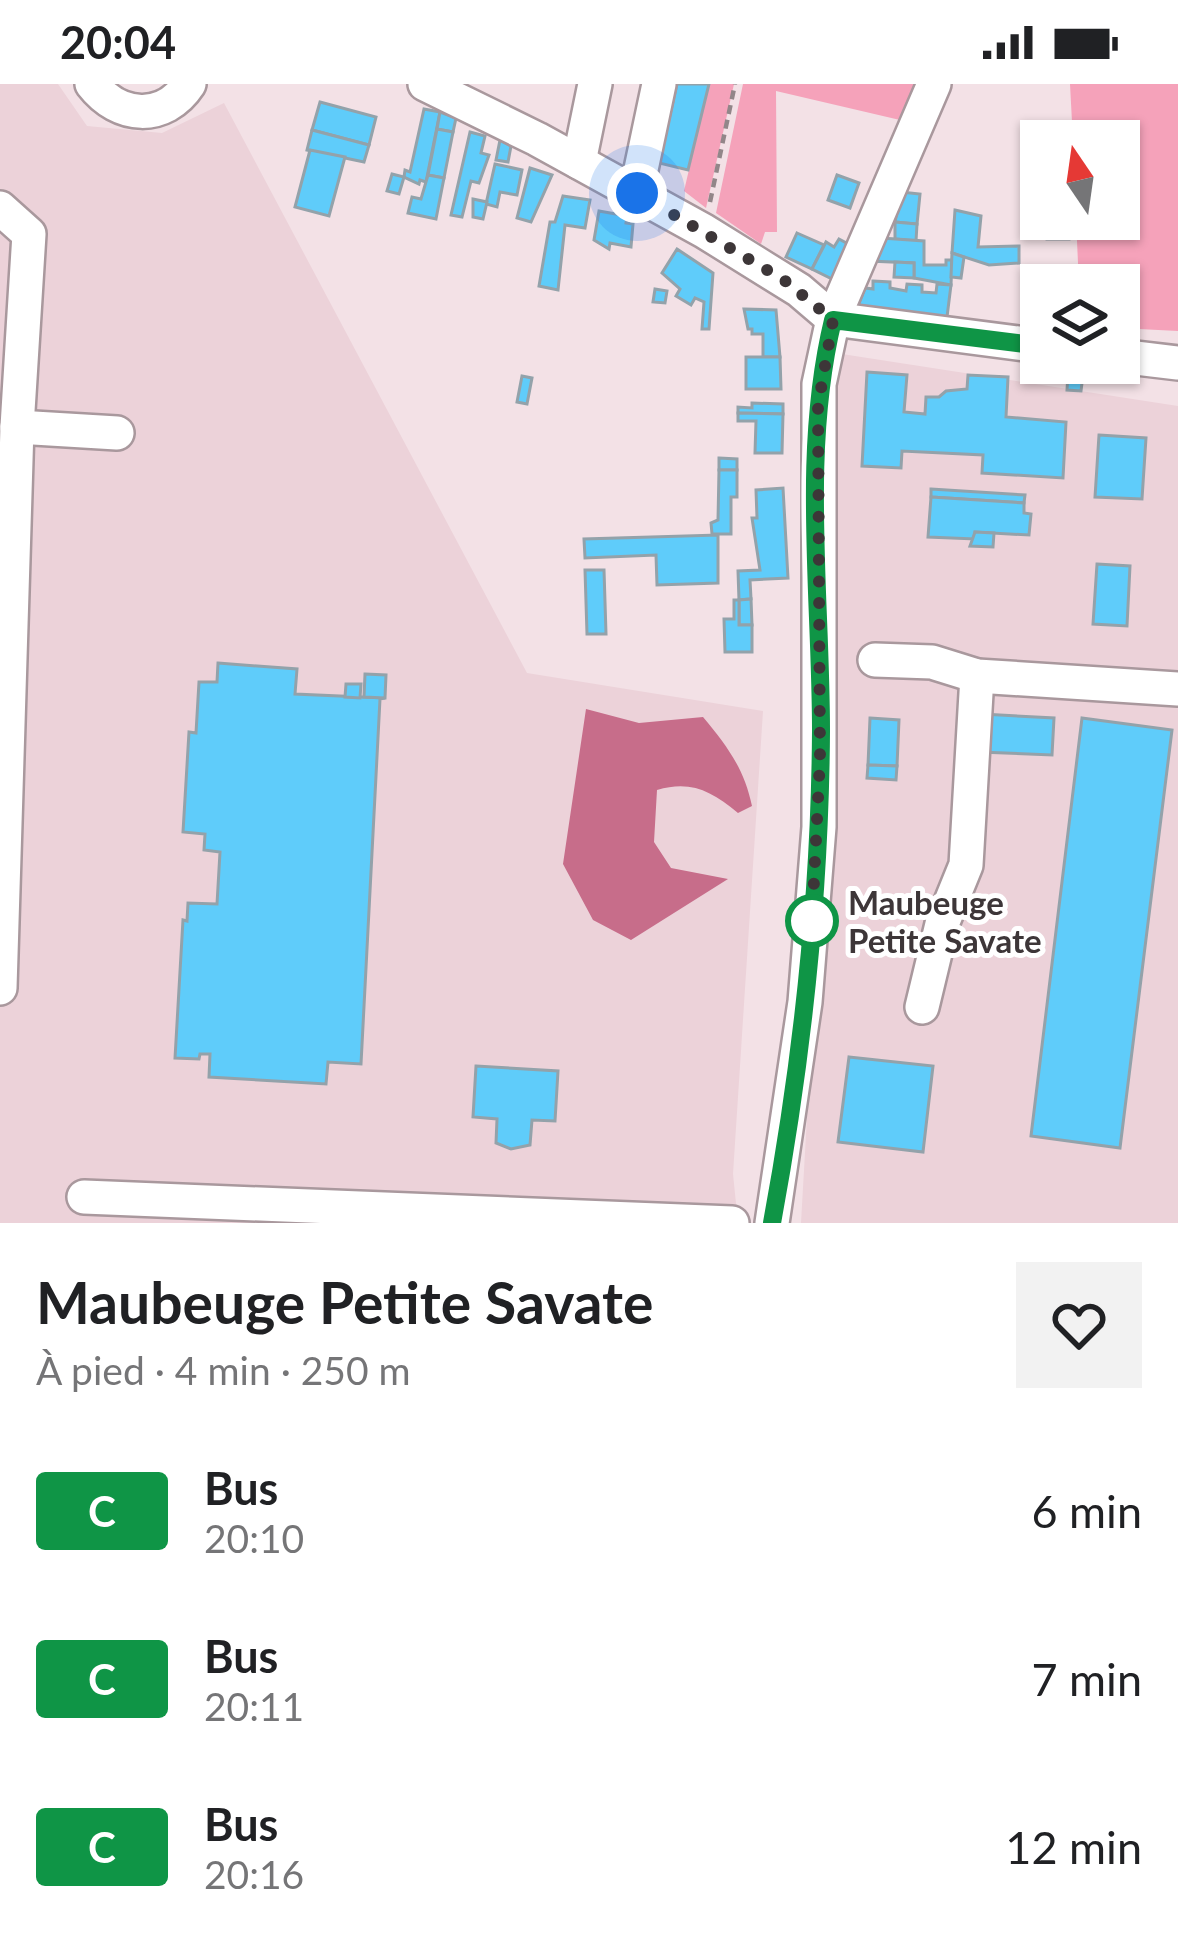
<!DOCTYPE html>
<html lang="fr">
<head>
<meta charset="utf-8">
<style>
  :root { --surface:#fff; --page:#f2f2f2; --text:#202124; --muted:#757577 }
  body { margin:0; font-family:Lato,sans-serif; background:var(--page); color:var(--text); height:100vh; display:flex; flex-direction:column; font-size:45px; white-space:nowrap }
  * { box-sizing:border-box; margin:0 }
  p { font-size:39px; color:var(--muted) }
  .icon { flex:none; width:66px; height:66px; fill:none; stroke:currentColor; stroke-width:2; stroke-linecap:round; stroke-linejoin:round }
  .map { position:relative; height:1139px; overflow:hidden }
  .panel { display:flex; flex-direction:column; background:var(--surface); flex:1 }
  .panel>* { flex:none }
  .badge { padding:0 24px; border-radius:9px; font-size:42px; line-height:78px }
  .needle { width:78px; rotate:347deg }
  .controls { position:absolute; left:1020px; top:36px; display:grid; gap:24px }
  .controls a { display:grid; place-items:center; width:120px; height:120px; border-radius:0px; background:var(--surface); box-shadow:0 3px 9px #0004; font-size:60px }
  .you { position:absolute; width:60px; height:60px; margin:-30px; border:9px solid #fff; border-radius:50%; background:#1a73e8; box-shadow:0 0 0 18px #1a73e833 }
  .map>.badge { position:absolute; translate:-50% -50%; box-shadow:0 0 0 6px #fff }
  .round { display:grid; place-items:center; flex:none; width:126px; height:126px; border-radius:0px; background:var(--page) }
  .summary { display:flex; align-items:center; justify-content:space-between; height:204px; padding:0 36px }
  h1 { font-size:57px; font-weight:700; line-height:90px }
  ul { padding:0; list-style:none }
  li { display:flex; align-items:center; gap:36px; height:168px; padding:0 36px }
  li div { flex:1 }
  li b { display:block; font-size:45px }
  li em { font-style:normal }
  li .badge { min-width:132px; font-weight:700; text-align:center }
  .status { display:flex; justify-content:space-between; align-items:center; height:84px; padding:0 60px; background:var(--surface); direction:ltr }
  .status svg { height:33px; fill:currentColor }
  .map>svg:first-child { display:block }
  .built { fill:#ecd2d9 }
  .green { fill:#f5a2ba }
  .water { fill:#c76d8a }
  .building { fill:#5fccfa; stroke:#93a2aa; stroke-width:3 }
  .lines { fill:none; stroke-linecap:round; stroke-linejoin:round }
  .minor-casing { stroke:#a9989d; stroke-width:38 }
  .path { stroke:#928689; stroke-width:4.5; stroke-dasharray:9 6; stroke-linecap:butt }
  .minor { stroke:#fff; stroke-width:33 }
  .line-casing { stroke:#fff; stroke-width:27 }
  .line { stroke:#0f9546; stroke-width:18 }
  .walk { stroke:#3d3638; stroke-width:12; stroke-dasharray:0 21.6 }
  .stop-dot { fill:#fff; stroke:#0f9546; stroke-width:6 }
  .labels { text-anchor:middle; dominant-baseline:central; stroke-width:10; stroke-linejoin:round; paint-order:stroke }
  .stop-label { font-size:33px; font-weight:bold; fill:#3d3638; stroke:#fff; text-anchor:start }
</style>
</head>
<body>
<div class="status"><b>20:04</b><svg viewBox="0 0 49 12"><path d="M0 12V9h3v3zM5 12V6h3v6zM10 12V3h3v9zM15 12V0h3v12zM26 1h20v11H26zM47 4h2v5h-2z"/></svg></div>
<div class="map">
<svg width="1178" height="1139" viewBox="0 0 1178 1139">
  <rect width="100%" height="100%" fill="#f3e1e6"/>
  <!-- built -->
  <g class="built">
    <polygon points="0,0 58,0 87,42 162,49 224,19 527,589 763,627 733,1090 738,1139 0,1139"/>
    <polygon points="829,268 1178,322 1178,1139 801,1139 824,734"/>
  </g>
  <!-- green -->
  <g class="green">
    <polygon points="709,0 734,0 706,124 684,107"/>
    <polygon points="743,0 917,0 900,36 776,7 777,148 765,148 761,160 716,129"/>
    <polygon points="1070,0 1178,0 1178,247 1119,244 1119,201 1079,201 1076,135 1119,135 1119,57 1073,57"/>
  </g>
  <!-- water -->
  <path class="water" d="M 586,625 L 639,639 L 703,633 C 727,662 744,684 752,722 L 738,729 C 711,707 691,696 657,706 L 654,758 L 671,784 L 728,795 L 631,856 L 593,836 L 563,780 Z"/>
  <!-- building -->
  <g class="building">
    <polygon points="677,0 709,0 688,86 659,79"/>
    <polygon points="320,18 376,33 369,61 312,46"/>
    <polygon points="424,25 440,28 426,98 420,96 419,100 404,93 405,86 410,88"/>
    <polygon points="440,28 456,34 453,48 437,45"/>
    <polygon points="437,45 453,48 444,94 428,91"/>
    <polygon points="312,46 369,61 364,78 307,66"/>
    <polygon points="470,48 485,52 481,69 489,71 479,99 471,97 462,133 451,131"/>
    <polygon points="500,56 511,62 508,78 496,76"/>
    <polygon points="310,66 345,73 329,132 295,123"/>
    <polygon points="495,80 522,86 517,111 500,108 497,123 486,120"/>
    <polygon points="530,84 552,91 531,138 517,134"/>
    <polygon points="392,90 404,93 399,110 387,107"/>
    <polygon points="428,91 444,94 436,135 408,129 412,113 421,115"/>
    <polygon points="837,91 859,99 850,124 828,116"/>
    <polygon points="901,108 920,110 917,140 895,138"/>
    <polygon points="563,112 590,116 585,144 565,141 558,206 539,202 550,138 555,138"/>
    <polygon points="473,115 487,118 483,135 473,133"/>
    <polygon points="955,126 981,132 978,163 1019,162 1019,179 989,181 952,169"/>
    <polygon points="599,127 627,132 626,139 633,140 631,163 610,159 609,165 594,156"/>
    <polygon points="1046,135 1069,135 1069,155 1047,155"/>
    <polygon points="895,138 917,140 916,157 895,155"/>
    <polygon points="797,149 824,161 812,185 786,173"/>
    <polygon points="881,154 924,157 924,181 946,181 946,176 952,176 951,201 914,194 914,179 870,177"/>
    <polygon points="839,155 850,161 834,196 812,185 826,158 834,163"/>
    <polygon points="677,165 713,189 709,245 702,245 704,218 695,214 691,221 676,212 680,205 662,189"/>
    <polygon points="952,169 964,173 961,194 951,193"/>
    <polygon points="895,178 914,179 914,194 894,193"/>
    <polygon points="873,197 890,198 890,204 906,207 907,200 922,201 922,208 936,209 937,200 951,201 947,233 858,222 865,204 873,205"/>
    <polygon points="655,205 667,207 665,219 653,218"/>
    <polygon points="744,225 776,226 780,273 763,273 763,250 752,250 752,245 748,245"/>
    <polygon points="746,273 780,273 781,305 746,305"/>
    <polygon points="867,288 907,291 904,328 925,330 926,313 939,313 946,307 967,305 968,291 1008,293 1006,333 1066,338 1063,394 982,389 983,371 902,367 901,384 862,382"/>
    <polygon points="1068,290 1083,291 1081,307 1067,306"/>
    <polygon points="522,292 532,294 527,320 517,318"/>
    <polygon points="752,319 783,320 783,330 738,329 738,323 752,324"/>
    <polygon points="738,329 783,330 782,369 755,369 756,337 738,337"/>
    <polygon points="1099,351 1146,354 1142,415 1095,413"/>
    <polygon points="719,374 737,375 737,386 719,386"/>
    <polygon points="719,386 737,386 737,413 731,413 731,450 712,450 711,439 718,436"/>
    <polygon points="783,404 788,494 750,496 751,515 739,516 738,487 760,486 752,434 757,434 756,406"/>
    <polygon points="931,405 1025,411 1024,419 931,413"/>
    <polygon points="931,413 1024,419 1024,429 1031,430 1029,451 975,448 975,455 928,453"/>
    <polygon points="975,448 994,449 993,463 970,462"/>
    <polygon points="718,451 718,499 657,501 656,471 585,474 584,455"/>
    <polygon points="1097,480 1130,482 1127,542 1093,540"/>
    <polygon points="585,486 604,486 606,550 587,550"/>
    <polygon points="751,515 752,541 739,541 739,516"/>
    <polygon points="734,516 739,516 739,541 752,541 752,568 725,568 724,535 734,535"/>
    <polygon points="218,579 297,585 295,610 385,614 380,615 361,980 328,978 326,1000 209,993 210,970 200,970 199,975 175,974 183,836 187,837 188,819 217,820 220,768 204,766 205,750 183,748 189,648 196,649 199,598 217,598"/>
    <polygon points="365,590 386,591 385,614 364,613"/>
    <polygon points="346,600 361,600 360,614 345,613"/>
    <polygon points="982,630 1054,634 1052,671 980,668"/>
    <polygon points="870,634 899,636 897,682 868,681"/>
    <polygon points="1082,634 1172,646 1120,1064 1031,1052"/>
    <polygon points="868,681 897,682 896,696 867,694"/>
    <polygon points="849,973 933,982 923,1068 838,1058"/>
    <polygon points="476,982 558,987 555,1037 532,1036 530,1061 511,1065 496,1059 497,1035 473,1033"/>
  </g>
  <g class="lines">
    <defs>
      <g id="minor">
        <path d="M 92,0 C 119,35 164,38 189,0"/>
        <polyline points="425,0 537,55 704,147 799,206 833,235 1041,262"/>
        <polyline points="579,78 595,0"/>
        <polyline points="636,109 659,0"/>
        <polyline points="0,124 29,150 17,343 0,904"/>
        <polyline points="1119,272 1178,279"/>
        <polyline points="17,343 117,349"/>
        <polyline points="875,576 932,578 977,592 1178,605"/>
        <polyline points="922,923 942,840 966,781 977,592"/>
        <polyline points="84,1113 732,1139"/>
        <polyline points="772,1139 805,918 819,743 819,300 833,235 934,0"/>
      </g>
    </defs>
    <!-- minor casing -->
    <use href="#minor" class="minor-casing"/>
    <!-- path -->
    <polyline class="path" points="710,118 735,0"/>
    <!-- minor -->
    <use href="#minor" class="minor"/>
  </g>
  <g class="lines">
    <defs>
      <path id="line" d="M 772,1139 C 802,977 820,811 821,647 C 821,511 801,368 833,236 L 1041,262"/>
    </defs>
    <!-- line casing -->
    <use href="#line" class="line-casing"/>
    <!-- line -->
    <use href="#line" class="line"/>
    <!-- walk -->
    <polyline class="walk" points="637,109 784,196 833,236 818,322 820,675 812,837"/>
  </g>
  <!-- markers -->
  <circle class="stop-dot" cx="812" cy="837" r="24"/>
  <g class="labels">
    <!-- stop labels -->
    <g class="stop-label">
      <text x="848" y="818">Maubeuge<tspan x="848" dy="38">Petite Savate</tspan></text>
    </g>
  </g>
</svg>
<div class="controls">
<a><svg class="needle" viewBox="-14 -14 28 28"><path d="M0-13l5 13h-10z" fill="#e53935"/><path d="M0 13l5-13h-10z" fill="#757577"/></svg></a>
<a><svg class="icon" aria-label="layers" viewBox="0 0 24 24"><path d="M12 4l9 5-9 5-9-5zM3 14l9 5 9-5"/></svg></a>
</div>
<div class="you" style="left:637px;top:109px"></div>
</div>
<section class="panel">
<div class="summary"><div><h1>Maubeuge Petite Savate</h1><p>À pied · 4 min · 250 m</p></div><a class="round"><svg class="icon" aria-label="heart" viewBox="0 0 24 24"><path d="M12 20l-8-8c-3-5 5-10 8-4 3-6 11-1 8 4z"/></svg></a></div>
<ul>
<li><span class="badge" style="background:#0f9546;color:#fff">C</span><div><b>Bus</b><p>20:10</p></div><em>6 min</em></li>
<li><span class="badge" style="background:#0f9546;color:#fff">C</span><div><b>Bus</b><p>20:11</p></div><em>7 min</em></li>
<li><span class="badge" style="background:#0f9546;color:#fff">C</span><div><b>Bus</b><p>20:16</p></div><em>12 min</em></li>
</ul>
</section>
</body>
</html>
